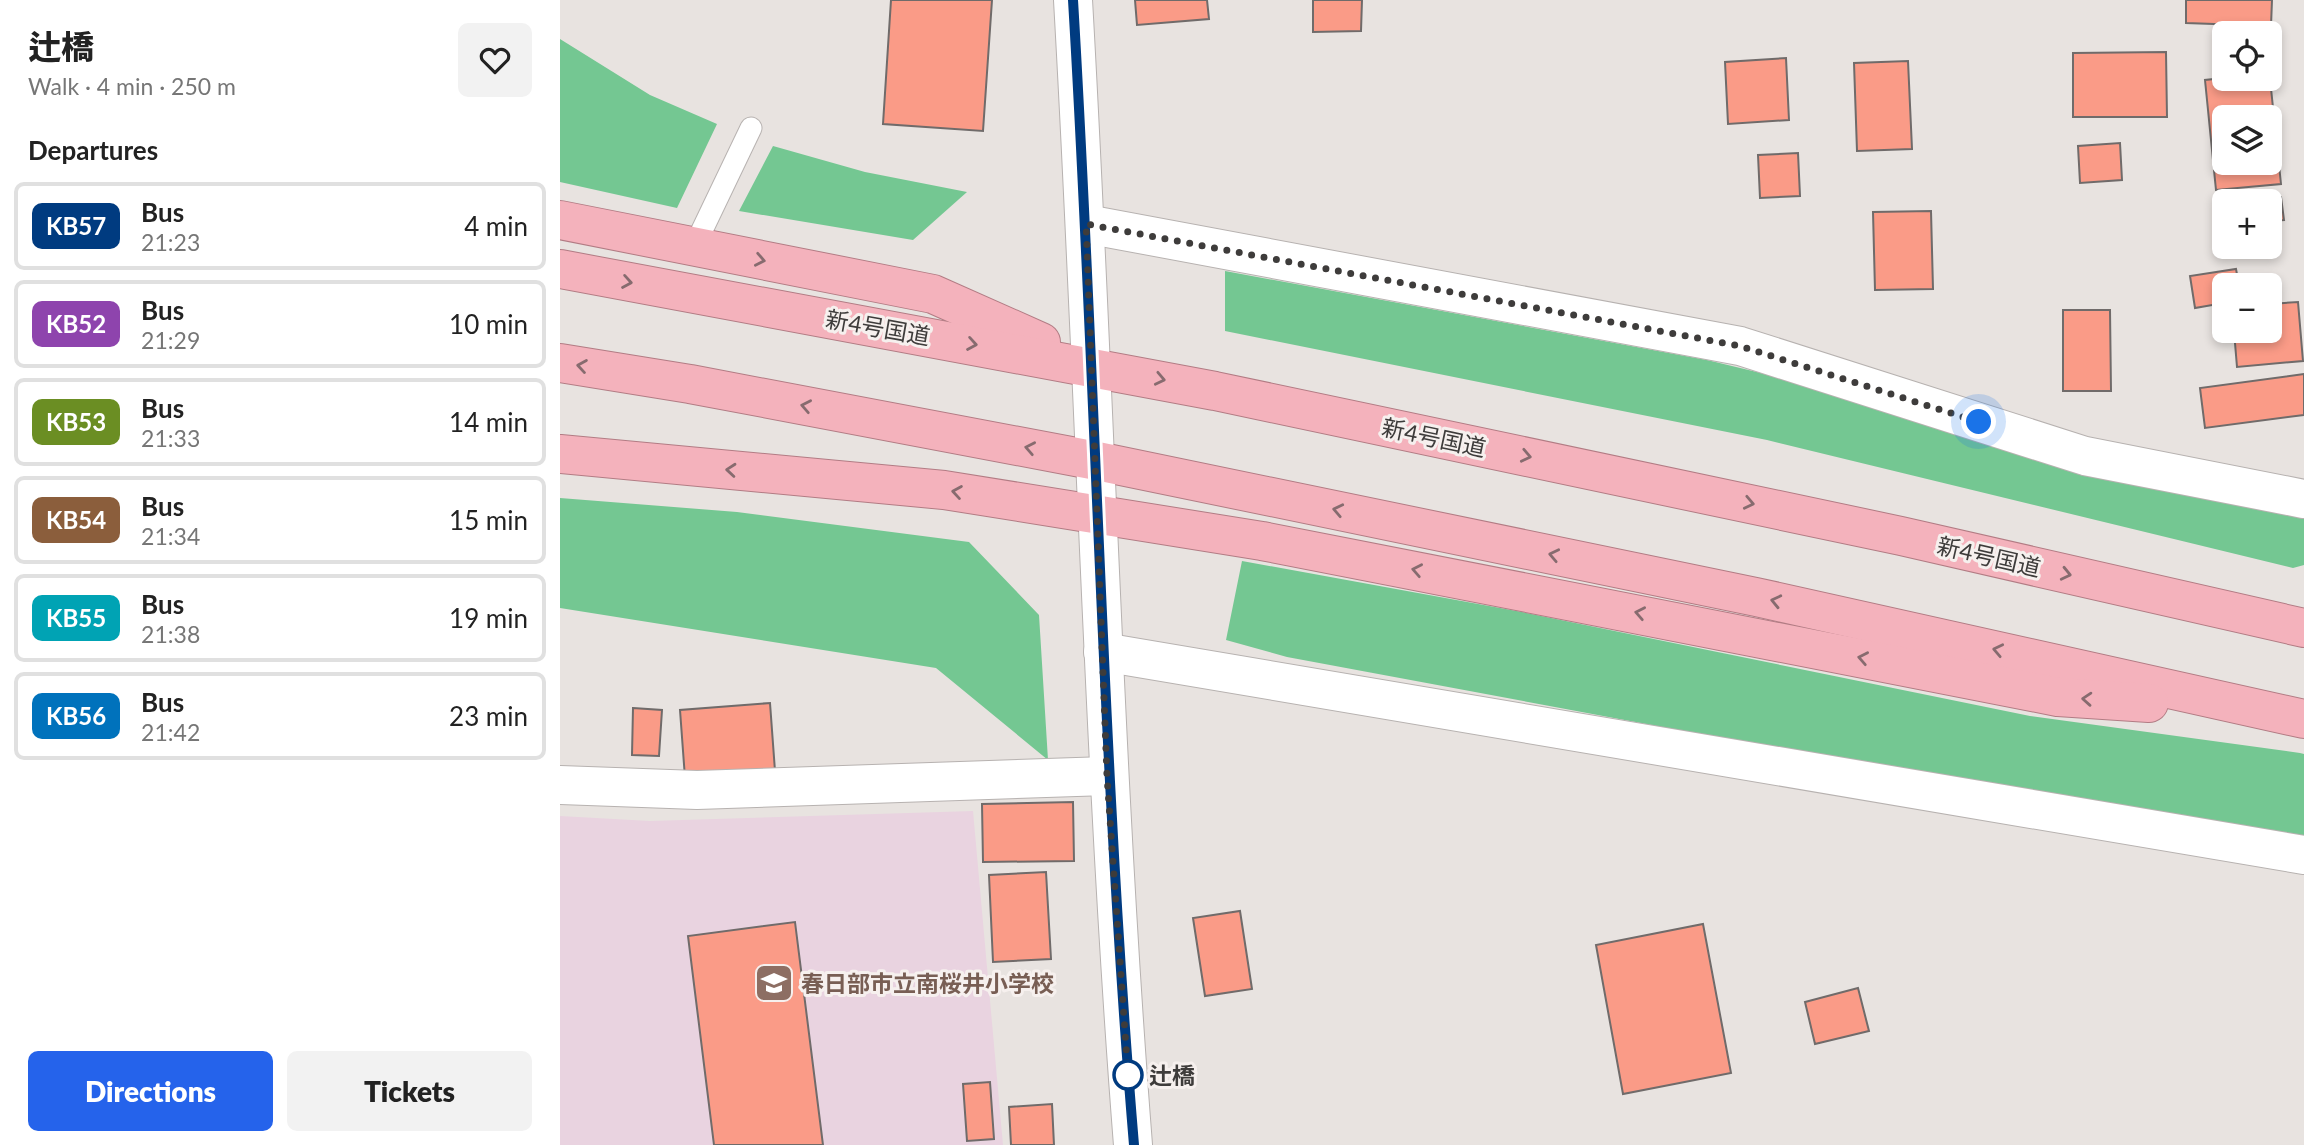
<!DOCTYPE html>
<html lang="en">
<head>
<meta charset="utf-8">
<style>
  :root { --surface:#fff; --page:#f2f2f2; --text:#222; --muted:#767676; --line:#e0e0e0; --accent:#2563eb }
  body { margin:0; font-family:Lato,"Noto Sans JP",sans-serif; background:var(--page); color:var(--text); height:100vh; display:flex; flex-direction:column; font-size:26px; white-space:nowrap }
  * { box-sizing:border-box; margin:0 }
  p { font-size:23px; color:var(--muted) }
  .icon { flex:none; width:38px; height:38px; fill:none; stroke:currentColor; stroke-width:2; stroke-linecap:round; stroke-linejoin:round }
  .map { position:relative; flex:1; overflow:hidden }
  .details { display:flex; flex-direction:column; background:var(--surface); width:560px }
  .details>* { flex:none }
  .badge { padding:0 14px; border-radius:10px; font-size:24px; line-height:46px }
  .buttons { position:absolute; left:1652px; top:21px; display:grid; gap:14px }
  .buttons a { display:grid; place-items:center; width:70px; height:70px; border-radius:10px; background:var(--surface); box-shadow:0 4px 10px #0003; font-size:35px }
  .you { position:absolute; width:35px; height:35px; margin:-18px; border:5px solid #fff; border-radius:50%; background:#1a73e8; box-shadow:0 0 0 10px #1a73e833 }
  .map>.badge { position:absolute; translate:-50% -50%; box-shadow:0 0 0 4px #fff }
  h2 { padding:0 28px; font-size:26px; line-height:63px }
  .round { display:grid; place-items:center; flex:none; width:74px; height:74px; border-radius:10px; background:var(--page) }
  .overview { display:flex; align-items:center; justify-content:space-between; height:119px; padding:0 28px }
  h1 { font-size:33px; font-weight:800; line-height:52px }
  .primary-button { display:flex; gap:14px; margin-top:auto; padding:14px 28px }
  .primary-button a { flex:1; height:80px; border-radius:10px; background:var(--accent); color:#fff; font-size:28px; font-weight:800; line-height:80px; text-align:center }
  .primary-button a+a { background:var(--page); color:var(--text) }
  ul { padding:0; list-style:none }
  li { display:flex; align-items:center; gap:21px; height:88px; margin:0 14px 10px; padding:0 14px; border:4px solid var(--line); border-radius:10px }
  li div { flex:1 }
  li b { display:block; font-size:26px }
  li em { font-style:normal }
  li .badge { min-width:77px; font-weight:700; text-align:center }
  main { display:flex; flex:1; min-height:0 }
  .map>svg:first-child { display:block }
  .education { fill:#e9d3e0 }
  .green { fill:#74c792 }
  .building { fill:#fa9b87; stroke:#706b6a; stroke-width:2; fill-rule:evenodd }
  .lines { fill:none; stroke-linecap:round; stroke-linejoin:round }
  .service-casing { stroke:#b7b2b0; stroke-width:23 }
  .minor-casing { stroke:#b7b2b0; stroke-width:40 }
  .secondary-casing { stroke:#b7b2b0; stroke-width:40 }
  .trunk-casing { stroke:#b27c84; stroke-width:40 }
  .service { stroke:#fff; stroke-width:21 }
  .minor { stroke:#fff; stroke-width:38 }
  .secondary { stroke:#fff; stroke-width:38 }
  .trunk { stroke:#f4b2bc; stroke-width:38 }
  .oneway { stroke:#876b6f }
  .line-casing { stroke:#fff; stroke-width:16 }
  .line { stroke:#003b80; stroke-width:10 }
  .walk { stroke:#3e3c3b; stroke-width:7; stroke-dasharray:0 12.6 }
  .stop-dot { fill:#fff; stroke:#003b80; stroke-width:3.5 }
  .labels { text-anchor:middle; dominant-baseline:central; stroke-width:6; stroke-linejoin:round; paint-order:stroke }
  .street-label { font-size:23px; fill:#3e3c3b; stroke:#f6f0ee }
  .education-label { font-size:23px; font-weight:bold; fill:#785e54; stroke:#f6f0ee; text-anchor:start }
  .stop-label { font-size:23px; font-weight:bold; fill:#3e3c3b; stroke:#f6f0ee; text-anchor:start }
</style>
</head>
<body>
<main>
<section class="details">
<div class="overview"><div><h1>辻橋</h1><p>Walk · 4 min · 250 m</p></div><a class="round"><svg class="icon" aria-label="heart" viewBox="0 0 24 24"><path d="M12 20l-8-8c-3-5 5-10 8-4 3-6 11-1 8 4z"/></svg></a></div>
<h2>Departures</h2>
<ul>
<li><span class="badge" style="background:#003b80;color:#fff">KB57</span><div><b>Bus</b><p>21:23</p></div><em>4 min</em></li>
<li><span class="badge" style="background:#8e44ad;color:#fff">KB52</span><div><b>Bus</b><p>21:29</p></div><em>10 min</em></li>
<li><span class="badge" style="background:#6b8e23;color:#fff">KB53</span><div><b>Bus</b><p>21:33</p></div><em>14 min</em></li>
<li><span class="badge" style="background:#8b5e3c;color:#fff">KB54</span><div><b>Bus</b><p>21:34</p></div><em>15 min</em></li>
<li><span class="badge" style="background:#00a3b4;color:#fff">KB55</span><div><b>Bus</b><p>21:38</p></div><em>19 min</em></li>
<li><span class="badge" style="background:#0072bc;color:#fff">KB56</span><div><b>Bus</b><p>21:42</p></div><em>23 min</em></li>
</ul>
<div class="primary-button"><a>Directions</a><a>Tickets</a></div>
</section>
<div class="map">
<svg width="1744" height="1145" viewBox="0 0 1744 1145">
  <rect width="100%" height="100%" fill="#e8e3e0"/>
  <!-- education -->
  <polygon class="education" points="413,811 443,1145 0,1145 0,816 90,821"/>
  <!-- green -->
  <g class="green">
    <polygon points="0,39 90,95 157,124 117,208 0,182"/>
    <polygon points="213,146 305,172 407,192 353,240 179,211"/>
    <polygon points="665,271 1147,360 1201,373 1328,413 1744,516 1744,565 1733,568 1207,440 665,331"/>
    <polygon points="0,498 177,512 409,542 479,615 488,760 376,668 0,608"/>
    <polygon points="682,561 962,612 1470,716 1740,753 1744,754 1744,836 1188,743 727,657 666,640"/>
  </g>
  <!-- building -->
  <g class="building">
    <polygon points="331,0 432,0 423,131 323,124"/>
    <polygon points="575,0 647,0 649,19 577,25"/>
    <polygon points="753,0 802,0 801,31 753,32"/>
    <polygon points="1626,0 1712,0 1711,26 1626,23"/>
    <polygon points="1606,52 1607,117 1513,117 1513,53"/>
    <polygon points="1226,58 1229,120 1168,124 1165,62"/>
    <polygon points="1348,61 1352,149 1297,151 1294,63"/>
    <path d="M 1664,78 L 1710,79 L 1721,184 L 1656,190 L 1645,80 ZM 1664,117 L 1710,117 L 1710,163 L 1664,163 Z"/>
    <polygon points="1560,143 1562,180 1520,183 1518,146"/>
    <polygon points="1238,153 1240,196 1200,198 1198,155"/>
    <polygon points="1721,197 1724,220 1710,221 1710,201 1686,201"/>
    <polygon points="1371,211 1373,289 1315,290 1313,212"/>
    <polygon points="1676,269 1679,285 1664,285 1664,303 1635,308 1630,276"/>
    <polygon points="1738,302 1743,361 1677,367 1674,331 1710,331 1710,304"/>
    <polygon points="1503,310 1550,310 1551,391 1503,391"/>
    <polygon points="1744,374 1744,415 1645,428 1640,388"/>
    <polygon points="210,703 215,771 125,778 120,710"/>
    <polygon points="73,708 102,710 99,756 72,755"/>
    <polygon points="513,802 514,861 423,862 422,804"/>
    <polygon points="486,872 491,959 433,962 429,875"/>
    <polygon points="680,911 692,989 645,996 633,918"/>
    <polygon points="235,922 263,1145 154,1145 128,936"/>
    <polygon points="1143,924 1171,1073 1063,1094 1036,945"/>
    <polygon points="1298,988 1309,1031 1255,1044 1245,1002"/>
    <polygon points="430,1082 434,1139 407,1141 403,1084"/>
    <polygon points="492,1104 494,1145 451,1145 449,1107"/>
  </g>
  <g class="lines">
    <defs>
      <polyline id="service" points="134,247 191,128"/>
      <g id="minor">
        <polyline points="526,224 1180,346 1525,456 1744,499"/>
        <polyline points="543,652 1744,855"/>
        <polyline points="0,785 137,790 547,776"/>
      </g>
      <path id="secondary" d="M 513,0 C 535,382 543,764 573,1145"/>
      <g id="trunk">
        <polyline points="0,220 373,294 481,342"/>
        <polyline points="0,269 655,391 1341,536 1744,628"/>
        <polyline points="0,363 130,384 537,461 1196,597 1744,719"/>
        <polyline points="0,454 384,490 702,541 1498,697 1589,703"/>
      </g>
    </defs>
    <!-- service casing -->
    <use href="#service" class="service-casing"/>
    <!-- minor casing -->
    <use href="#minor" class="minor-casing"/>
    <!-- secondary casing -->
    <use href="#secondary" class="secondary-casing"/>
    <!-- trunk casing -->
    <use href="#trunk" class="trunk-casing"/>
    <!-- service -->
    <use href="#service" class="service"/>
    <!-- minor -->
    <use href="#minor" class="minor"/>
    <!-- secondary -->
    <use href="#secondary" class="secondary"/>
    <!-- trunk -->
    <use href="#trunk" class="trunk"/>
  </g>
  <!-- one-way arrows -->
  <defs><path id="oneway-chevron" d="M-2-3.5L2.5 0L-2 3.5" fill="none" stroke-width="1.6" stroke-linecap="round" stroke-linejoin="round" transform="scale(1.75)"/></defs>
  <g class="oneway">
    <use href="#oneway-chevron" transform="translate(200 260) rotate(11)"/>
    <use href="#oneway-chevron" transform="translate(67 282) rotate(10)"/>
    <use href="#oneway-chevron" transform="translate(412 344) rotate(10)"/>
    <use href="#oneway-chevron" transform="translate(22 366) rotate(-171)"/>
    <use href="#oneway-chevron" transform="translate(600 379) rotate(12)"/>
    <use href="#oneway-chevron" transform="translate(246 406) rotate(-169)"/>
    <use href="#oneway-chevron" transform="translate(470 448) rotate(-169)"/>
    <use href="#oneway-chevron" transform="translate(966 456) rotate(12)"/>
    <use href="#oneway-chevron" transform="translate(171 470) rotate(-175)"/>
    <use href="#oneway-chevron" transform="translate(397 492) rotate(-171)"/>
    <use href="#oneway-chevron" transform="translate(1189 503) rotate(12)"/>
    <use href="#oneway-chevron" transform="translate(778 510) rotate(-168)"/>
    <use href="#oneway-chevron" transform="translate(994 555) rotate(-168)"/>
    <use href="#oneway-chevron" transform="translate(857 570) rotate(-169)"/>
    <use href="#oneway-chevron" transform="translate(1506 574) rotate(13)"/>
    <use href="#oneway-chevron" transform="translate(1216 601) rotate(-167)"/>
    <use href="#oneway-chevron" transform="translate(1080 613) rotate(-169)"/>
    <use href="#oneway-chevron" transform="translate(1438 650) rotate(-168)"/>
    <use href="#oneway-chevron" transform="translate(1303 658) rotate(-169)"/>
    <use href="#oneway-chevron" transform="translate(1527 699) rotate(-176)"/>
  </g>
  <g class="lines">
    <defs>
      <path id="line" d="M 513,0 C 536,382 542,764 574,1145"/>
    </defs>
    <!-- line casing -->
    <use href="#line" class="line-casing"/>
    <!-- line -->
    <use href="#line" class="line"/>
    <!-- walk -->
    <polyline class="walk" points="568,1075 547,776 526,224 1180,346 1419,422"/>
  </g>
  <!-- icons -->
  <defs>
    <symbol id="school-square" viewBox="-11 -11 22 22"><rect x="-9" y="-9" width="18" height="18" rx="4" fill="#8d6e63" stroke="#f6f0ee"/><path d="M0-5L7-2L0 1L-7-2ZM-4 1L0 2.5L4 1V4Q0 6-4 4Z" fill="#fff"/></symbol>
  </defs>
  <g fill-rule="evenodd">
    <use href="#school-square" x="192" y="961" width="44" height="44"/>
  </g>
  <!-- markers -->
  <circle class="stop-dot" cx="568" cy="1075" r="14"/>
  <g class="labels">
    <!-- street labels -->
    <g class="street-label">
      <text transform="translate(318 327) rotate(10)">新4号国道</text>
      <text transform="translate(874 437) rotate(12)">新4号国道</text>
      <text transform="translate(1429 556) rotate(13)">新4号国道</text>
    </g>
    <!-- education labels -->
    <g class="education-label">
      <text x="241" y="983">春日部市立南桜井小学校</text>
    </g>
    <!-- stop labels -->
    <g class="stop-label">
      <text x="589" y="1075">辻橋</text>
    </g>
  </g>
</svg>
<div class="buttons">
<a><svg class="icon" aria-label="locate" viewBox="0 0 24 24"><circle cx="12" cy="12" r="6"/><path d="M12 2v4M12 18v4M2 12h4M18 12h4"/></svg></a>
<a><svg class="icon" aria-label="layers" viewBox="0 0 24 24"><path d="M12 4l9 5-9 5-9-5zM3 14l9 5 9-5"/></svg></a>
<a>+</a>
<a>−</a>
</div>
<div class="you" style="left:1419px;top:422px"></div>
</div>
</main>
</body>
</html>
